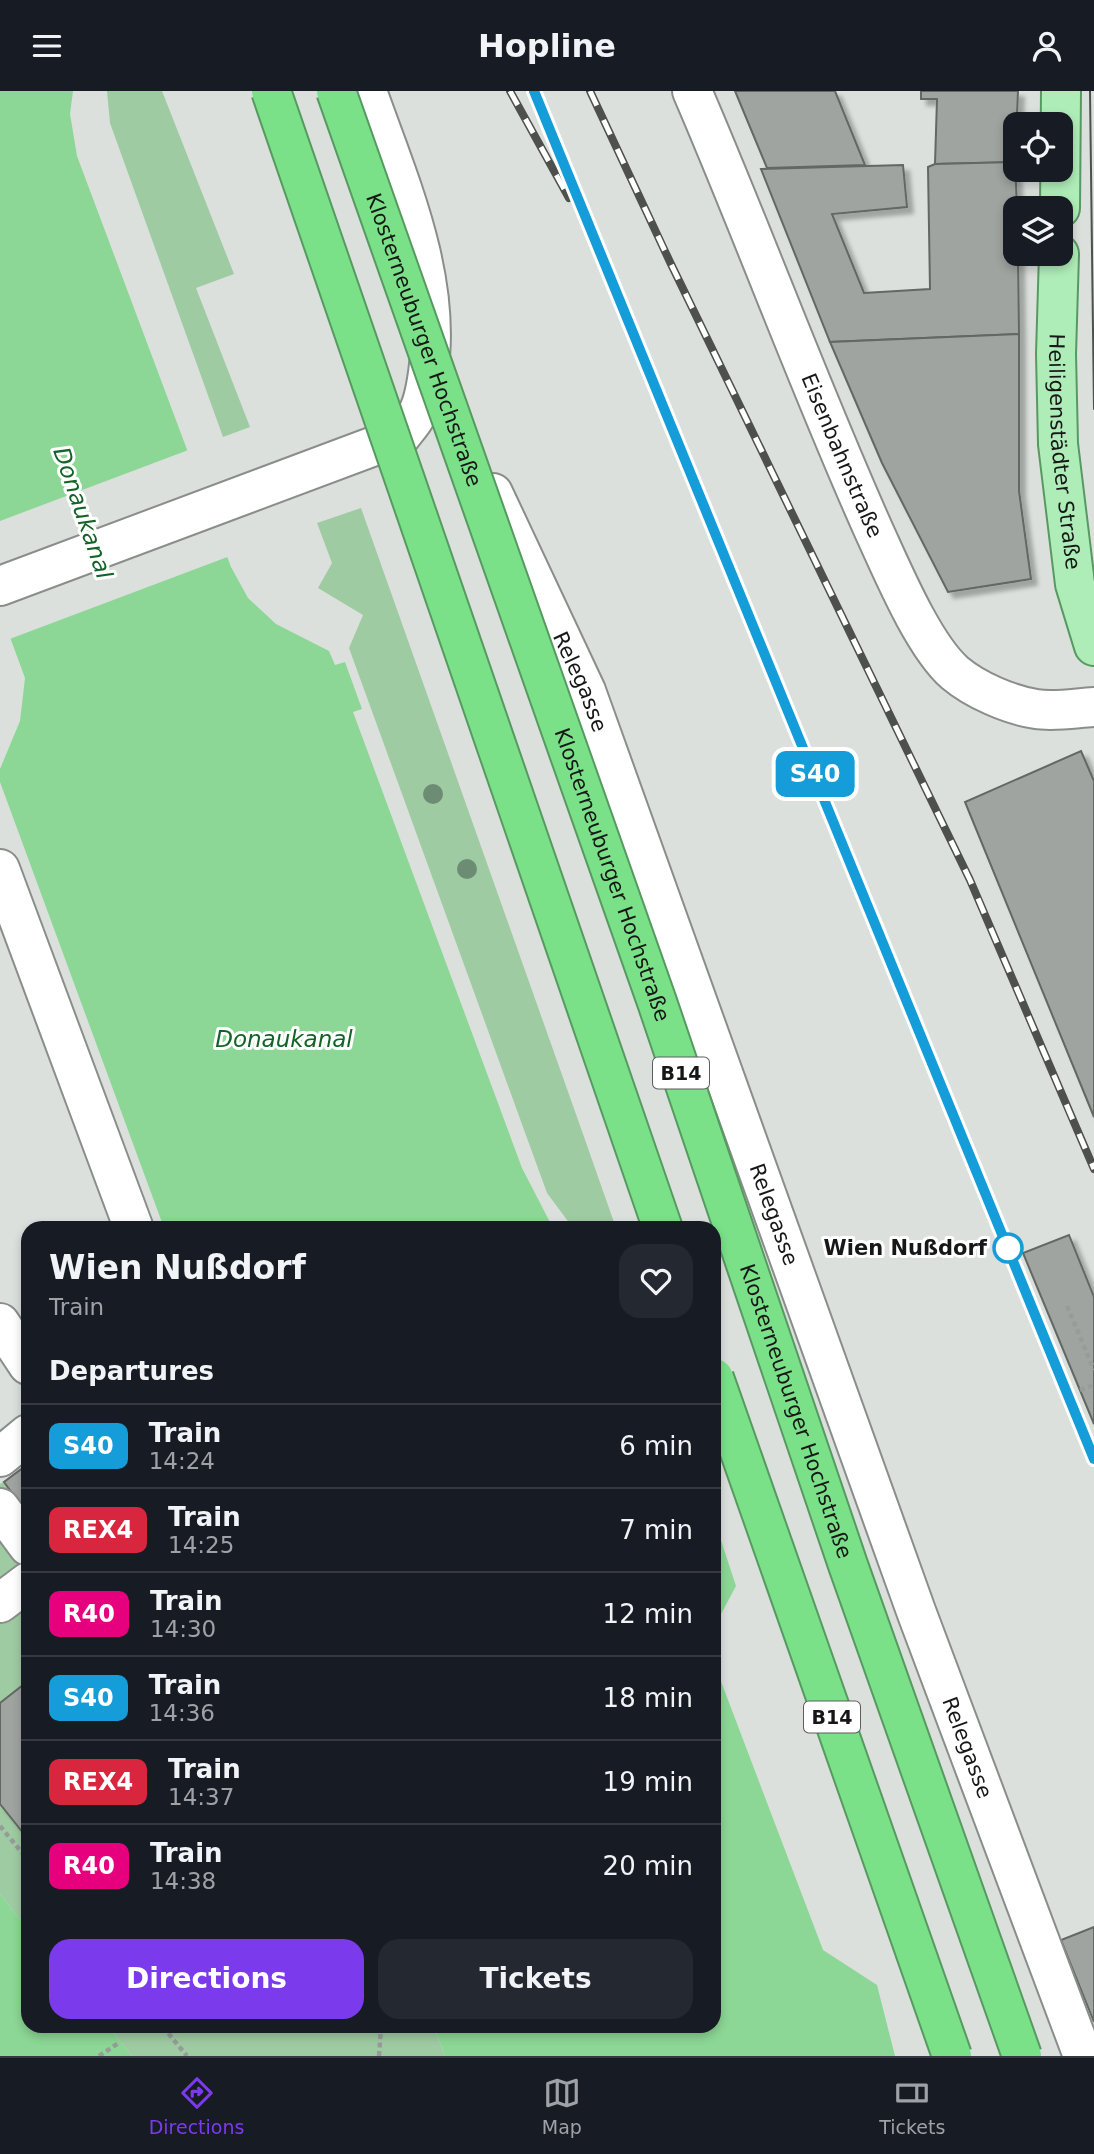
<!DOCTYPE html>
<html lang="en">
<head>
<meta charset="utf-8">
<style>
  :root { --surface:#171b24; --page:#242831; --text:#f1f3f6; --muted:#9ea1a6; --line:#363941; --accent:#7c3aed }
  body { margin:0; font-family:"DejaVu Sans",sans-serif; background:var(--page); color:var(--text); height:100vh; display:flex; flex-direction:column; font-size:26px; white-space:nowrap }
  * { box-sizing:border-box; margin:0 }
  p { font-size:23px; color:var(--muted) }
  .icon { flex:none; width:38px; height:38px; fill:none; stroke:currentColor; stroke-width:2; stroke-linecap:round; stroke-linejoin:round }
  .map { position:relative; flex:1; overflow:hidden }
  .side { position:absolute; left:21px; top:1130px; width:700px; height:812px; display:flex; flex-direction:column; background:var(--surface); border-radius:21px; box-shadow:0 4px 10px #0003 }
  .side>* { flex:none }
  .badge { padding:0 14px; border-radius:10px; font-size:24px; line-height:46px }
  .tools { position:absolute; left:1003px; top:21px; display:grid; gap:14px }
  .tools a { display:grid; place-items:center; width:70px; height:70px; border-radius:14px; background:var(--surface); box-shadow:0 4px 10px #0003; font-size:35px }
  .map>.badge { position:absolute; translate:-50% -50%; box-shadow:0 0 0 4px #fff }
  h2 { padding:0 28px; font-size:26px; line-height:63px }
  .round { display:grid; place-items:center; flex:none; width:74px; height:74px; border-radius:21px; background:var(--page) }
  .summary { display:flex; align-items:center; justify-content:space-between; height:119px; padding:0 28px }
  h1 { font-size:33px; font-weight:700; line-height:52px }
  .action { display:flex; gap:14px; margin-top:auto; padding:14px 28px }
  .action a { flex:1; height:80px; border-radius:21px; background:var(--accent); color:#fff; font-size:28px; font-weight:700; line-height:80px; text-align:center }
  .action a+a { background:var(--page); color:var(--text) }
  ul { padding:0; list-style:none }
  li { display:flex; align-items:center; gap:21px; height:84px; padding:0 28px; border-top:2px solid var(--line) }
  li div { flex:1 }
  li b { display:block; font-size:26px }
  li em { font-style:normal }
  li .badge { min-width:77px; font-weight:700; text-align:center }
  header { display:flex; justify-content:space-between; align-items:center; height:91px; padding:0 28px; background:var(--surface); font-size:32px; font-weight:700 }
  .tabs { display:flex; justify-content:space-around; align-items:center; height:98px; border-top:2px solid var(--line); background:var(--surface); font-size:19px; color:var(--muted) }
  .tabs a { display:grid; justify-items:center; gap:4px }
  .tabs .on { color:var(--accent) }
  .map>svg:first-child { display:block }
  .green { fill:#9fcba3 }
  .water { fill:#8cd795 }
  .pier { fill:#dbe0dc }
  .building { fill:#a0a4a0; stroke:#636763; stroke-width:2; filter:url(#shadow) }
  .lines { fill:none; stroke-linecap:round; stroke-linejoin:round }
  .minor-casing { stroke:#8a8e8a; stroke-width:42 }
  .major-casing { stroke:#579a61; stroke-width:42 }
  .path { stroke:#989c99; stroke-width:4.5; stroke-dasharray:5 3.5; stroke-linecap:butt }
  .minor { stroke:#fff; stroke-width:38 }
  .major { stroke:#afedb8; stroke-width:38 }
  .tram { stroke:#4e504e; stroke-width:2 }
  .rail-casing { stroke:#4e504e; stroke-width:8 }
  .rail { stroke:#fff; stroke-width:5; stroke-dasharray:16; stroke-linecap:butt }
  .highway-bridge-casing { stroke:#579a61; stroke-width:42; stroke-linecap:butt }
  .highway-bridge { stroke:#7ae189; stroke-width:38 }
  .tree { fill:#6d8c74 }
  .line-casing { stroke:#fff; stroke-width:16 }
  .line { stroke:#159dd9; stroke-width:10 }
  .stop-dot { fill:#fff; stroke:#159dd9; stroke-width:3.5 }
  .labels { text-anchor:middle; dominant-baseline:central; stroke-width:6; stroke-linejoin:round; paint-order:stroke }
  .shield { fill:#fff; stroke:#5c5d5c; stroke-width:2 }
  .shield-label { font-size:19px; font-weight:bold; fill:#161716 }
  .street-label { font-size:21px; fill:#161716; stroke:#fff }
  .stop-label { font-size:21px; font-weight:bold; fill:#161716; stroke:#fff; text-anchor:end }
  .water-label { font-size:23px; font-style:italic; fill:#136327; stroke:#fff }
</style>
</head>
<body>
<header><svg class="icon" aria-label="menu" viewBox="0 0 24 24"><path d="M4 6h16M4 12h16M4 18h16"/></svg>Hopline<svg class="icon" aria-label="person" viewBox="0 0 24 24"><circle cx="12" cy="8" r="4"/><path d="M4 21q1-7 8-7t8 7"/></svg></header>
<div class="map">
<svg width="1094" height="1965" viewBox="0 0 1094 1965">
  <defs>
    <filter id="shadow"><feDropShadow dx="6" dy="6" stdDeviation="2" flood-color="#0004"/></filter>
  </defs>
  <rect width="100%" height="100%" fill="#dbe0dc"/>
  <!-- green -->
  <g class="green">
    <polygon points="107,0 162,0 234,183 196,197 250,336 223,346 110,32"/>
    <polygon points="361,417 583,1043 616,1137 573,1137 547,1102 349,557 363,524 318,497 332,472 317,432"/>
    <polygon points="28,1373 28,1838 0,1803 0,1393"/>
    <polygon points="108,1936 434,1936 445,1965 132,1965"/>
  </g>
  <!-- water -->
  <g class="water">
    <polygon points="0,0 73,0 70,23 77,65 231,476 248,507 276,533 329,560 335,574 345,571 362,618 353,621 522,1077 553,1137 164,1137 0,691 0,678 20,630 25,587 0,519"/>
    <polygon points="714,1428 736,1495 714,1536"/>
    <polygon points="714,1572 823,1859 877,1894 895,1965 445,1965 434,1936 714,1936"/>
    <polygon points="0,1803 28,1838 28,1936 108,1936 132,1965 0,1965"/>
  </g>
  <!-- pier -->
  <polygon class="pier" points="191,358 230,465 7,549 0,529 0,430"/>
  <!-- building -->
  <g class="building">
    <polygon points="735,0 835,0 865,74 767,77"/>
    <polygon points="921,0 1018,0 1015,71 935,73 937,8 921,8"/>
    <polygon points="1015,71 1017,117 1015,117 1015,163 1018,163 1019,243 830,251 761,78 903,74 907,116 832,123 864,202 930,198 928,76 935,73"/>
    <polygon points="1019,243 1019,400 1031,488 948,501 882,372 830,251"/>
    <polygon points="1081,660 1094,690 1094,1026 965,711"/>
    <polygon points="1069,1144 1094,1206 1094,1333 1023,1162"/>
    <polygon points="28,1373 28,1424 4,1391"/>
    <polygon points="28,1590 28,1748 0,1713 0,1612"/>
    <polygon points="1094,1836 1094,1931 1061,1849"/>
  </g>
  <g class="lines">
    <defs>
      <g id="minor">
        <path id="s1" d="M 692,0 C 755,146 809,295 874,440 C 892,479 923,554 955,582 C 975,599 1010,614 1036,618 C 1054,621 1076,617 1094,616"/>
        <path id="s2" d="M 493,402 L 586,600 L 916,1520 L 1083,1965"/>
        <path d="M 0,495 L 401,345 C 406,338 413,331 417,323 C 424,311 426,296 428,282 C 443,187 398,88 367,0"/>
        <polyline points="0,778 134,1138"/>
        <polyline points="0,1232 28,1274"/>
        <polyline points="0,1366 28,1343"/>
        <polyline points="0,1417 28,1455"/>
        <polyline points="0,1512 28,1491"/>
      </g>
      <g id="major">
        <polyline points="1060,117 1061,0"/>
        <path id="s3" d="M 1059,163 L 1056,263 L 1058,353 L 1075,493 L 1094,555"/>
      </g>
    </defs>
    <!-- minor casing -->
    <use href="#minor" class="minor-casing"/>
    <!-- major casing -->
    <use href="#major" class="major-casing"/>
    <!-- path -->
    <g class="path">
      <polyline points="1067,1215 1094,1279"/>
      <polyline points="1080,1299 1094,1294"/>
      <polyline points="0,1735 28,1769"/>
      <polyline points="163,1936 187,1965"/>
      <polyline points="99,1965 120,1951"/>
      <polyline points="379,1965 381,1936"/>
    </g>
    <!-- minor -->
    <use href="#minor" class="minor"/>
    <!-- major -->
    <use href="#major" class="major"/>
    <!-- tram -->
    <polyline class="tram" points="1090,0 1094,318"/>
    <defs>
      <g id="rail">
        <polyline points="510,0 569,107"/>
        <polyline points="534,0 1094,1368"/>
        <polyline points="590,0 670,171 970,789 1094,1078"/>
      </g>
    </defs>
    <!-- rail casing -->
    <use href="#rail" class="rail-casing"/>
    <!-- rail -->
    <use href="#rail" class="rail"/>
    <defs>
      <g id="highway-bridge">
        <polyline points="271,0 663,1138"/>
        <path id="s4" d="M 336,0 L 657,911 L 848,1474 L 1022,1965"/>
        <polyline points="714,1287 952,1965"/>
      </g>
    </defs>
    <!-- highway-bridge casing -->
    <use href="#highway-bridge" class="highway-bridge-casing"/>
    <!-- highway-bridge -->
    <use href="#highway-bridge" class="highway-bridge"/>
  </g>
  <!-- trees -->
  <g class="tree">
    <circle cx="433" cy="703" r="10"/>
    <circle cx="467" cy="778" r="10"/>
  </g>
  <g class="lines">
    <defs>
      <polyline id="line" points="534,0 1094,1368"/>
    </defs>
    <!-- line casing -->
    <use href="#line" class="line-casing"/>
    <!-- line -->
    <use href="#line" class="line"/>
  </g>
  <!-- markers -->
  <circle class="stop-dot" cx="1008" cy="1157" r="14"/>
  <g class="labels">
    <!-- shield labels -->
    <g class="shield">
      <rect x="653" y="966.5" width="56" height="31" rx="5"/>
      <rect x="804" y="1610.5" width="56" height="31" rx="5"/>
    </g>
    <g class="shield-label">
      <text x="681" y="982">B14</text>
      <text x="832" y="1626">B14</text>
    </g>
    <!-- street labels -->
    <g class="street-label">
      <text stroke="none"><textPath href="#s4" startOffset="264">Klosterneuburger Hochstraße</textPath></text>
      <text stroke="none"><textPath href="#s3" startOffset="198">Heiligenstädter Straße</textPath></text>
      <text stroke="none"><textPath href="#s1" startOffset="394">Eisenbahnstraße</textPath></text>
      <text stroke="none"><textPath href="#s2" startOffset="208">Relegasse</textPath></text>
      <text stroke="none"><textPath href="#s4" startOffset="831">Klosterneuburger Hochstraße</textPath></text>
      <text stroke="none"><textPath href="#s2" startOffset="775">Relegasse</textPath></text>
      <text stroke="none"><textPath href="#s4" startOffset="1398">Klosterneuburger Hochstraße</textPath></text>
      <text stroke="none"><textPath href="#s2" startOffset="1342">Relegasse</textPath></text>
    </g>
    <!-- stop labels -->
    <g class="stop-label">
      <text x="987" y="1157">Wien Nußdorf</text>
    </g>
    <!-- water labels -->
    <g class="water-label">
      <text transform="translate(83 422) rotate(71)">Donaukanal</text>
      <text x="284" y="948">Donaukanal</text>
    </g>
  </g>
</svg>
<div class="tools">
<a><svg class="icon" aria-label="locate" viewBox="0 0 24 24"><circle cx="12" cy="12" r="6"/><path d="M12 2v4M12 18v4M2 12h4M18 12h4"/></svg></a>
<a><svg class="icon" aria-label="layers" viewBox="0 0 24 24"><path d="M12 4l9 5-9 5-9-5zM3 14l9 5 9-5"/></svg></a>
</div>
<b class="badge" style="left:815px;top:683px;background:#159dd9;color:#fff">S40</b>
<section class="side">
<div class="summary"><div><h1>Wien Nußdorf</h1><p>Train</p></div><a class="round"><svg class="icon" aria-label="heart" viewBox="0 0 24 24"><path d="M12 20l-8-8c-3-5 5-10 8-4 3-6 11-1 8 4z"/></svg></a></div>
<h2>Departures</h2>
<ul>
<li><span class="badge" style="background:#159dd9;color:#fff">S40</span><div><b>Train</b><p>14:24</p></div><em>6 min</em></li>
<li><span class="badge" style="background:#d7263d;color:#fff">REX4</span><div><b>Train</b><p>14:25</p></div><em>7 min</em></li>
<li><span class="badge" style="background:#e6007e;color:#fff">R40</span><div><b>Train</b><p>14:30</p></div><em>12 min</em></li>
<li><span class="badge" style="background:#159dd9;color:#fff">S40</span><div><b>Train</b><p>14:36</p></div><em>18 min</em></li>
<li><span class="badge" style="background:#d7263d;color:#fff">REX4</span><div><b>Train</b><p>14:37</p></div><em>19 min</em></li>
<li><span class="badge" style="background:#e6007e;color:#fff">R40</span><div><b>Train</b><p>14:38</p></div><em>20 min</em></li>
</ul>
<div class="action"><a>Directions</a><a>Tickets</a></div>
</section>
</div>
<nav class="tabs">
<a class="on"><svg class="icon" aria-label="directions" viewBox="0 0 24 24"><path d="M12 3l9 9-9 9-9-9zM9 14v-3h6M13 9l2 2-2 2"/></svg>Directions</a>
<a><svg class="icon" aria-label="map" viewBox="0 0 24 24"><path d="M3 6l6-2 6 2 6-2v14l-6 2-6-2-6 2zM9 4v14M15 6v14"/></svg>Map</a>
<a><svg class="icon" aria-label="tickets" viewBox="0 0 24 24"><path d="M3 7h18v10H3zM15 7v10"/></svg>Tickets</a>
</nav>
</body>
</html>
